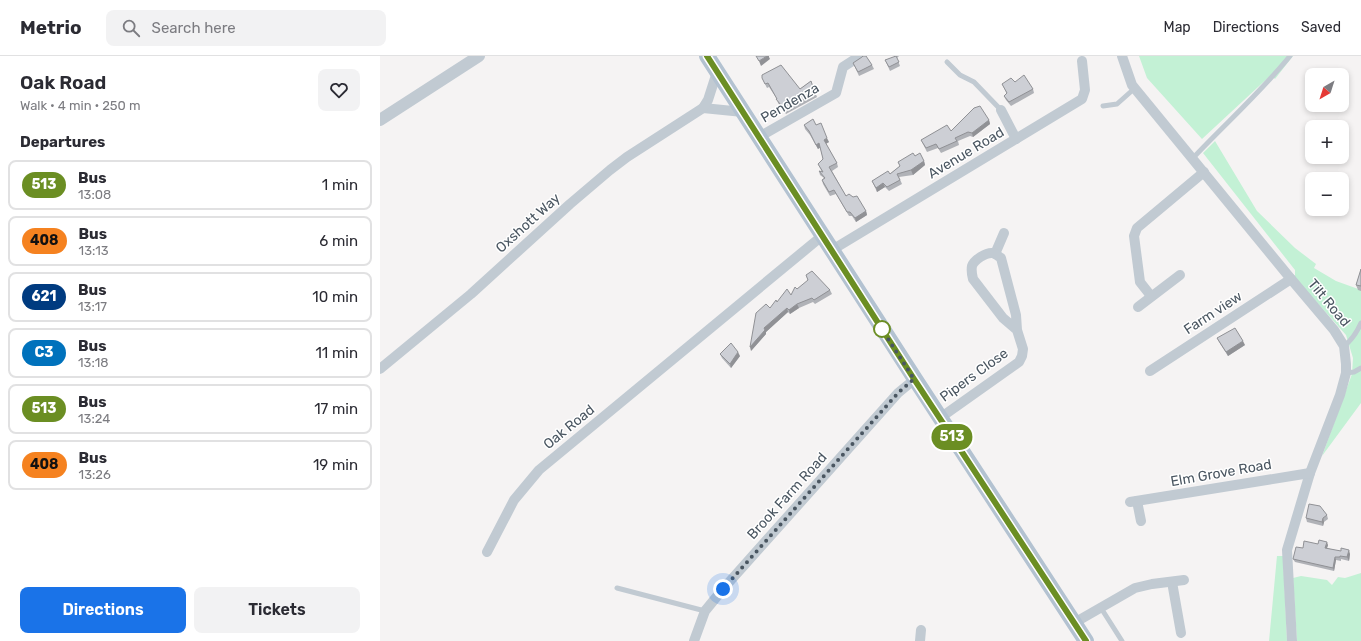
<!DOCTYPE html>
<html lang="en">
<head>
<meta charset="utf-8">
<style>
  :root { --surface:#fff; --page:#f2f2f3; --text:#2b2b33; --muted:#7c7c81; --line:#e1e1e2; --accent:#1a73e8 }
  body { margin:0; font-family:Rubik,sans-serif; background:var(--page); color:var(--text); height:100vh; display:flex; flex-direction:column; font-size:15px; white-space:nowrap }
  * { box-sizing:border-box; margin:0 }
  p { font-size:13px; color:var(--muted) }
  .icon { flex:none; width:22px; height:22px; fill:none; stroke:currentColor; stroke-width:2; stroke-linecap:round; stroke-linejoin:round }
  .map { position:relative; flex:1; overflow:hidden }
  .side { display:flex; flex-direction:column; background:var(--surface); width:380px }
  .side>* { flex:none }
  .badge { padding:0 8px; border-radius:13px; font-size:14px; line-height:26px }
  .needle { width:26px; rotate:219deg }
  .buttons { position:absolute; left:925px; top:12px; display:grid; gap:8px }
  .buttons a { display:grid; place-items:center; width:44px; height:44px; border-radius:8px; background:var(--surface); box-shadow:0 2px 6px #0003; font-size:20px }
  .you { position:absolute; width:20px; height:20px; margin:-10px; border:3px solid #fff; border-radius:50%; background:#1a73e8; box-shadow:0 0 0 6px #1a73e833 }
  .map>.badge { position:absolute; translate:-50% -50%; box-shadow:0 0 0 2px #fff }
  h2 { padding:0 20px; font-size:15px; line-height:36px }
  .round { display:grid; place-items:center; flex:none; width:42px; height:42px; border-radius:8px; background:var(--page) }
  .headline { display:flex; align-items:center; justify-content:space-between; height:68px; padding:0 20px }
  h1 { font-size:19px; font-weight:600; line-height:30px }
  .cta { display:flex; gap:8px; margin-top:auto; padding:8px 20px }
  .cta a { flex:1; height:46px; border-radius:8px; background:var(--accent); color:#fff; font-size:16px; font-weight:600; line-height:46px; text-align:center }
  .cta a+a { background:var(--page); color:var(--text) }
  ul { padding:0; list-style:none }
  li { display:flex; align-items:center; gap:12px; height:50px; margin:0 8px 6px; padding:0 12px; border:2px solid var(--line); border-radius:8px }
  li div { flex:1 }
  li b { display:block; font-size:15px }
  li em { font-style:normal }
  li .badge { min-width:44px; font-weight:700; text-align:center }
  header { display:flex; align-items:center; gap:24px; box-sizing:border-box; height:56px; padding:0 20px; background:var(--surface); border-bottom:1px solid var(--line) }
  header strong { font-size:19px }
  nav { display:flex; gap:22px; margin-inline-start:auto; font-size:14px }
  .search { width:280px; height:36px; background:var(--page); display:flex; align-items:center; gap:10px; box-sizing:border-box; padding:0 14px; border-radius:8px; color:var(--muted); font-size:15px }
  main { display:flex; flex:1; min-height:0 }
  .map>svg:first-child { display:block }
  .green { fill:#c3f1d5 }
  .lines { fill:none; stroke-linecap:round; stroke-linejoin:round }
  .service { stroke:#c1cad2; stroke-width:5 }
  .minor { stroke:#c1cad2; stroke-width:10 }
  .tertiary { stroke:#c1cad2; stroke-width:12 }
  .primary { stroke:#b3c2d1; stroke-width:16 }
  .wall { fill:#b0b2b7 }
  .shaded-wall { fill:#909195 }
  .building { fill:#cdcfd5; stroke:#909195 }
  .line-casing { stroke:#fff; stroke-width:9 }
  .line { stroke:#6b8e23; stroke-width:6 }
  .walk { stroke:#4a5661; stroke-width:4; stroke-dasharray:0 7.2 }
  .stop-dot { fill:#fff; stroke:#6b8e23; stroke-width:2 }
  .labels { text-anchor:middle; dominant-baseline:central; stroke-width:3; stroke-linejoin:round; paint-order:stroke }
  .street-label { font-size:14px; fill:#4a5661; stroke:#fff }
</style>
</head>
<body>
<header>
<strong>Metrio</strong>
<div class="search"><svg class="icon" aria-label="search" viewBox="0 0 24 24"><circle cx="10" cy="10" r="6"/><path d="M15 15l6 6"/></svg>Search here</div>
<nav><a>Map</a><a>Directions</a><a>Saved</a></nav>
</header>
<main>
<section class="side">
<div class="headline"><div><h1>Oak Road</h1><p>Walk · 4 min · 250 m</p></div><a class="round"><svg class="icon" aria-label="heart" viewBox="0 0 24 24"><path d="M12 20l-8-8c-3-5 5-10 8-4 3-6 11-1 8 4z"/></svg></a></div>
<h2>Departures</h2>
<ul>
<li><span class="badge" style="background:#6b8e23;color:#fff">513</span><div><b>Bus</b><p>13:08</p></div><em>1 min</em></li>
<li><span class="badge" style="background:#f58220;color:#111">408</span><div><b>Bus</b><p>13:13</p></div><em>6 min</em></li>
<li><span class="badge" style="background:#003b80;color:#fff">621</span><div><b>Bus</b><p>13:17</p></div><em>10 min</em></li>
<li><span class="badge" style="background:#0072bc;color:#fff">C3</span><div><b>Bus</b><p>13:18</p></div><em>11 min</em></li>
<li><span class="badge" style="background:#6b8e23;color:#fff">513</span><div><b>Bus</b><p>13:24</p></div><em>17 min</em></li>
<li><span class="badge" style="background:#f58220;color:#111">408</span><div><b>Bus</b><p>13:26</p></div><em>19 min</em></li>
</ul>
<div class="cta"><a>Directions</a><a>Tickets</a></div>
</section>
<div class="map">
<svg width="981" height="585" viewBox="0 0 981 585">
  <rect width="100%" height="100%" fill="#f5f3f3"/>
  <!-- green -->
  <g class="green">
    <polygon points="759,0 913,0 895,23 891,19 822,83 767,22"/>
    <polygon points="835,85 877,155 915,192 936,208 934,212 956,225 981,234 981,347 942,400 972,318 973,302 966,279 915,222 915,214 823,97"/>
    <polygon points="897,500 903,500 907,585 889,585"/>
    <polygon points="981,517 981,585 917,585 913,522 921,520 947,524 952,529 958,521 965,522"/>
  </g>
  <g class="lines">
    <!-- service -->
    <g class="service">
      <polyline points="567,6 580,19 594,26 621,54"/>
      <polyline points="723,50 737,48 755,32"/>
      <path d="M 813,102 C 845,68 880,37 910,0"/>
      <path d="M 964,290 C 972,284 977,276 981,267"/>
      <polyline points="966,317 974,316 981,312"/>
      <polyline points="237,532 325,555"/>
      <polyline points="721,552 742,585"/>
    </g>
    <!-- minor -->
    <g class="minor">
      <polyline points="742,0 752,29 911,223 954,274 964,290 966,308 966,317 960,339 930,417 907,494 912,585"/>
      <polyline points="323,52 363,56"/>
      <polyline points="621,54 636,83"/>
      <polyline points="379,81 456,37 463,11 480,0"/>
      <polyline points="452,194 702,43 705,34 702,5"/>
      <polyline points="615,198 624,177"/>
      <polyline points="771,240 760,226 754,180 757,172 824,116"/>
      <polyline points="758,251 800,219"/>
      <polyline points="0,313 91,238 190,148 230,114 247,101 323,52 328,44 337,16"/>
      <polyline points="770,315 911,223"/>
      <path d="M 560,362 L 639,306 L 642,300 L 643,293 L 637,274 L 636,259 L 621,202 C 618,200 616,198 613,197 C 606,196 594,204 592,210 C 591,215 592,219 593,223 L 623,262 L 637,274"/>
      <polyline points="757,445 761,465"/>
      <polyline points="750,446 930,417"/>
      <polyline points="107,496 134,444 159,414 442,180"/>
      <polyline points="792,526 801,577"/>
      <polyline points="694,567 755,532 772,528 804,524"/>
      <polyline points="314,585 325,555 343,533 518,337 535,323"/>
      <polyline points="540,585 541,574"/>
    </g>
    <!-- tertiary -->
    <polyline class="tertiary" points="0,64 99,0"/>
    <!-- primary -->
    <polyline class="primary" points="327,0 535,323 706,585"/>
  </g>
  <!-- wall -->
  <g class="wall">
    <polygon points="514,0 519,0 517,2 520,10 510,15 505,4 514,1"/>
    <polygon points="473,7 492,9 494,13 479,20"/>
    <polygon points="382,22 420,33 431,25 437,41 406,58 398,47 397,43 389,31 387,32"/>
    <polygon points="635,26 653,33 654,37 631,50 626,44 624,40 627,38 622,28"/>
    <polygon points="609,64 610,68 593,81 590,80 578,85 579,89 561,97 558,92 547,96 541,84 571,75"/>
    <polygon points="424,69 449,86 446,88 457,107 458,111 452,115 466,140 486,155 487,159 476,166 472,160 469,160 456,138 450,140 443,128 442,124 444,122 440,119 439,115 442,116 438,108 443,103 440,91 438,93 430,79 425,73"/>
    <polygon points="535,100 544,105 545,109 533,119 519,121 522,128 509,135 505,131 497,136 492,125 510,118 520,110 518,106"/>
    <polygon points="981,213 981,235 978,234 976,229"/>
    <polygon points="426,219 450,234 452,238 435,248 433,246 419,252 410,258 408,256 386,276 386,278 371,295 390,252 397,246 411,239 417,233 428,225"/>
    <polygon points="837,282 865,289 848,300 839,286"/>
    <polygon points="340,298 360,300 351,312 342,302"/>
    <polygon points="947,459 948,463 944,466 943,470 927,466 926,462"/>
    <polygon points="938,488 948,489 947,492 970,498 969,505 961,503 961,505 956,504 954,515 915,506 913,503 923,492"/>
  </g>
  <!-- shaded-wall -->
  <g class="shaded-wall">
    <polygon points="387,0 389,0 389,1 390,3 381,10 379,5"/>
    <polygon points="609,64 610,68 593,81 592,77"/>
    <polygon points="447,82 449,86 445,88 444,84"/>
    <polygon points="439,87 441,91 438,93 436,89"/>
    <polygon points="544,105 545,109 533,119 531,114"/>
    <polygon points="503,127 505,131 497,136 496,132"/>
    <polygon points="486,155 487,159 476,166 475,162"/>
    <polygon points="417,248 419,252 410,258 409,254"/>
    <polygon points="407,252 408,256 386,276 386,278 371,295 370,291 384,272"/>
    <polygon points="863,285 865,289 848,300 846,296"/>
    <polygon points="358,296 360,300 351,312 350,308"/>
    <polygon points="943,462 944,466 943,470 942,466"/>
    <polygon points="947,486 948,489 946,495 945,492"/>
    <polygon points="969,494 970,498 969,505 967,501"/>
    <polygon points="955,501 956,504 954,515 953,512"/>
  </g>
  <!-- building -->
  <g class="building">
    <polygon points="376,0 387,0 379,5"/>
    <polygon points="483,0 486,0 492,9 478,16 473,7 482,1"/>
    <polygon points="516,0 519,6 509,11 505,4"/>
    <polygon points="401,9 420,33 431,25 435,37 405,54 396,43 397,43 388,27 385,28 382,22 382,19"/>
    <polygon points="644,19 653,33 629,46 624,40 627,37 622,28 631,22 635,26"/>
    <polygon points="600,50 609,64 592,77 588,76 575,82 577,85 559,93 556,88 546,92 541,84 567,69 571,75 594,52"/>
    <polygon points="433,63 436,69 441,67 447,82 444,84 457,107 449,111 466,140 469,138 473,141 477,140 486,155 475,162 470,156 467,156 454,134 449,136 442,124 445,122 439,115 443,116 438,108 443,103 439,87 436,89 429,75 424,69"/>
    <polygon points="533,97 535,100 540,97 544,105 531,114 517,118 520,124 507,131 503,127 496,132 492,125 508,115 510,118 520,110 518,106"/>
    <polygon points="981,213 981,230 976,229"/>
    <polygon points="432,215 450,234 434,244 432,242 417,248 409,254 407,252 384,272 385,274 370,291 376,257 386,248 390,252 396,244 397,246 407,233 411,239 415,231 417,233 428,224 426,219"/>
    <polygon points="855,272 863,285 846,296 837,282"/>
    <polygon points="351,287 358,296 350,308 340,298"/>
    <polygon points="929,448 940,450 947,459 943,462 942,466 926,462"/>
    <polygon points="939,484 947,486 945,492 961,495 961,492 969,494 967,501 960,500 960,501 955,501 953,512 913,503 916,491 923,492 924,485 938,488"/>
  </g>
  <g class="lines">
    <defs>
      <polyline id="line" points="327,0 534,323 706,585"/>
    </defs>
    <!-- line casing -->
    <use href="#line" class="line-casing"/>
    <!-- line -->
    <use href="#line" class="line"/>
    <!-- walk -->
    <polyline class="walk" points="343,533 518,337 534,323 501,272 502,273"/>
  </g>
  <!-- markers -->
  <circle class="stop-dot" cx="502" cy="273" r="8"/>
  <g class="labels">
    <!-- street labels -->
    <g class="street-label">
      <text transform="translate(410 47) rotate(-30)">Pendenza</text>
      <text transform="translate(586 97) rotate(-31)">Avenue Road</text>
      <text transform="translate(148 167) rotate(-42)">Oxshott Way</text>
      <text transform="translate(949 247) rotate(50)">Tilt Road</text>
      <text transform="translate(833 257) rotate(-33)">Farm view</text>
      <text transform="translate(594 319) rotate(-36)">Pipers Close</text>
      <text transform="translate(189 371) rotate(-39)">Oak Road</text>
      <text transform="translate(841 417) rotate(-10)">Elm Grove Road</text>
      <text transform="translate(407 440) rotate(-48)">Brook Farm Road</text>
    </g>
  </g>
</svg>
<div class="buttons">
<a><svg class="needle" viewBox="-14 -14 28 28"><path d="M0-13l5 13h-10z" fill="#e53935"/><path d="M0 13l5-13h-10z" fill="#7c7c81"/></svg></a>
<a>+</a>
<a>−</a>
</div>
<div class="you" style="left:343px;top:533px"></div>
<b class="badge" style="left:572px;top:381px;background:#6b8e23;color:#fff">513</b>
</div>
</main>
</body>
</html>
